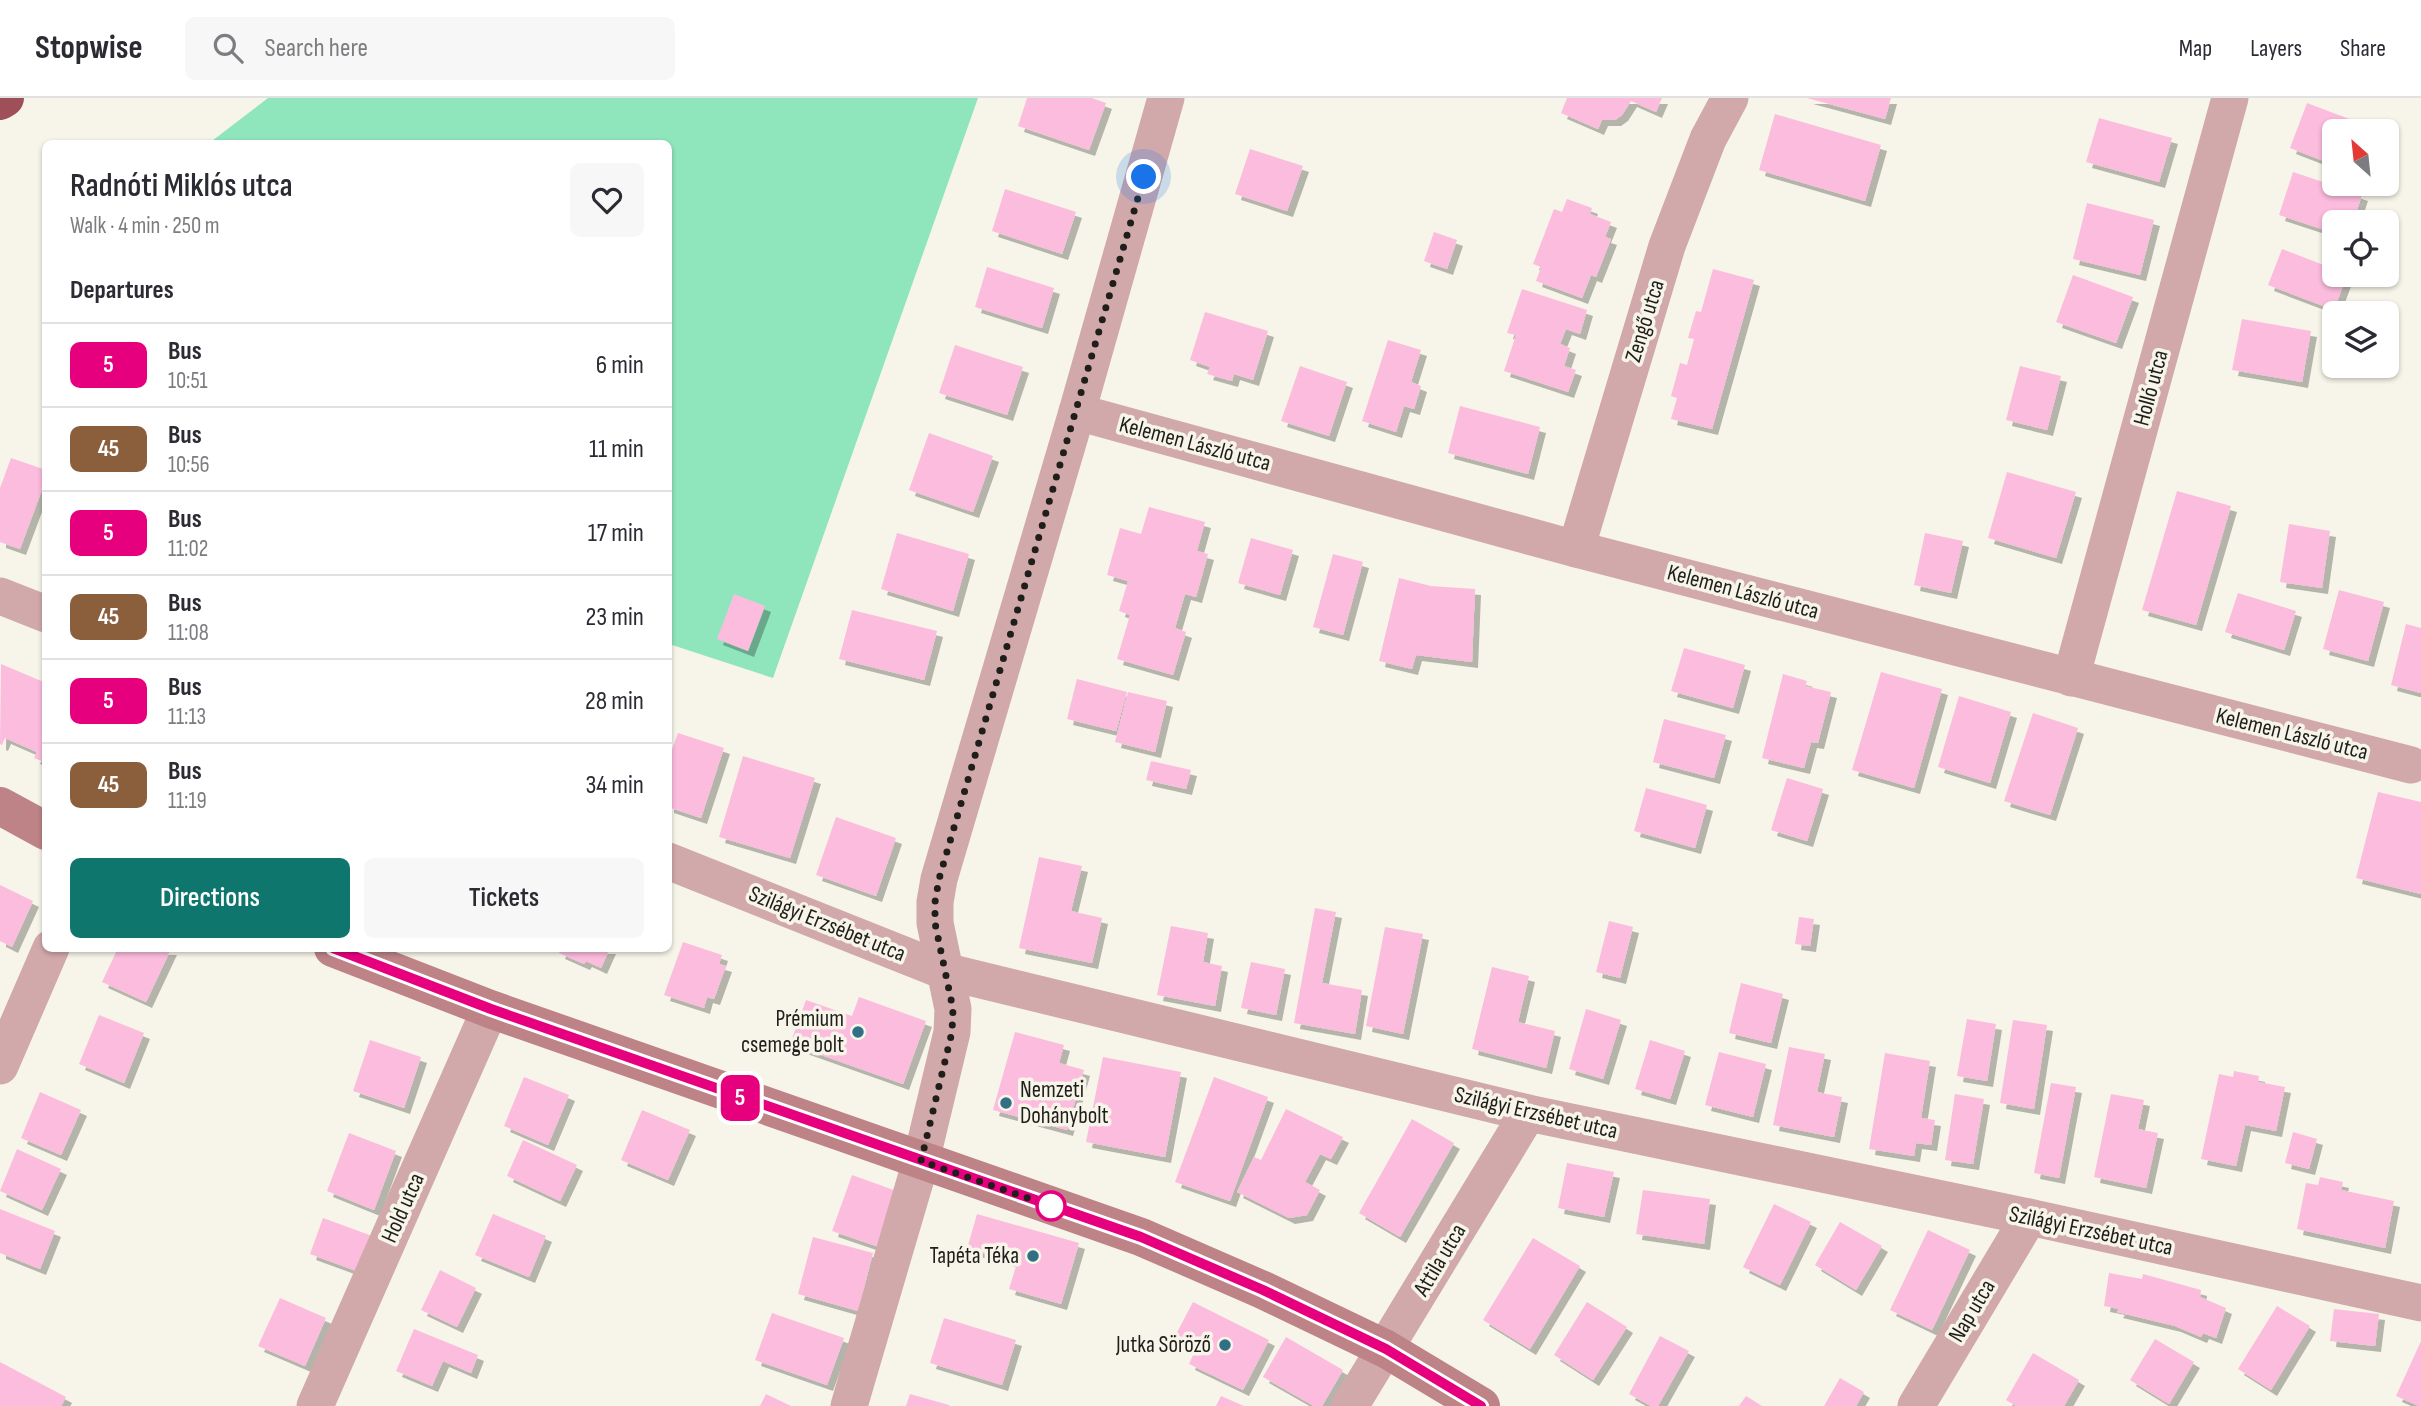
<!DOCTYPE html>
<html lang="en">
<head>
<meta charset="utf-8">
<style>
  :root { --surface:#fff; --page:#f7f7f7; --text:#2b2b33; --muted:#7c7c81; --line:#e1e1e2; --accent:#0f766e }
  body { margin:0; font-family:"Sofia Sans Condensed",sans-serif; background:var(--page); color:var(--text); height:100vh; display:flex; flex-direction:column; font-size:26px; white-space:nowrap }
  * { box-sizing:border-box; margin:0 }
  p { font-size:23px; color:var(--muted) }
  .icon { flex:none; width:38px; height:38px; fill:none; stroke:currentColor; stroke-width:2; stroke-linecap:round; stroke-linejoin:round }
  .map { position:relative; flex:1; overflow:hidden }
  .side { position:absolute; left:42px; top:42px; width:630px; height:812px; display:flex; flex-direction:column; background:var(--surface); border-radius:10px; box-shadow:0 2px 5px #0004 }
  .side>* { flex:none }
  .badge { padding:0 14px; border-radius:10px; font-size:24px; line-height:46px }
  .needle { width:46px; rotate:333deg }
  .tools { position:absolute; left:2322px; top:21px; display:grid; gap:14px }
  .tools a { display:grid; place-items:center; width:77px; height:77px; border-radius:10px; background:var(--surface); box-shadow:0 2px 5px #0004; font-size:35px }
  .you { position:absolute; width:35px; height:35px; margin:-18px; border:5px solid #fff; border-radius:50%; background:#1a73e8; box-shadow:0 0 0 10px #1a73e833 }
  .map>.badge { position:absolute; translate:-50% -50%; box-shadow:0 0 0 4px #fff }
  h2 { padding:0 28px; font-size:26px; line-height:63px }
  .round { display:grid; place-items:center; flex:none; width:74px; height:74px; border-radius:10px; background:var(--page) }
  .head { display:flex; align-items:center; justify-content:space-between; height:119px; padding:0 28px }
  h1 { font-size:33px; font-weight:600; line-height:52px }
  .button { display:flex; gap:14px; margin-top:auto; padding:14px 28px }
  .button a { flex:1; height:80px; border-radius:10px; background:var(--accent); color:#fff; font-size:28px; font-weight:600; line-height:80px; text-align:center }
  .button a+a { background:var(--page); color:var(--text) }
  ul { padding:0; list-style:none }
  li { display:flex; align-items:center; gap:21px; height:84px; padding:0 28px; border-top:2px solid var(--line) }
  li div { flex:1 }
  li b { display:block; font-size:26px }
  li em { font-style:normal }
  li .badge { min-width:77px; font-weight:700; text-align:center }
  header { display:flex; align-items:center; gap:42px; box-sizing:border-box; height:98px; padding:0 35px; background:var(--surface); border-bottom:2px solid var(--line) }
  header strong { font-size:33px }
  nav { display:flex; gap:38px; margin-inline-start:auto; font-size:24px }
  .search { width:490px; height:63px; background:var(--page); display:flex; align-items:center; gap:18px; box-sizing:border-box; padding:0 24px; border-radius:10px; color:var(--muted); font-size:26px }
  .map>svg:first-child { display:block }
  .green { fill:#8fe5bc }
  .building { fill:#fcbcdd; filter:url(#shadow) }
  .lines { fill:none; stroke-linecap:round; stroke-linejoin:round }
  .street { stroke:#d1a9aa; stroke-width:37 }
  .secondary { stroke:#bd8386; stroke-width:38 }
  .highway { stroke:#9f4f57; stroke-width:38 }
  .line-casing { stroke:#fff; stroke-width:16 }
  .line { stroke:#e6007e; stroke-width:10 }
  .walk { stroke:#1f1e1a; stroke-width:7; stroke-dasharray:0 12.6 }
  .poi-dot { fill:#316f85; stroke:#f7f5e9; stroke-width:2.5 }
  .stop-dot { fill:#fff; stroke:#e6007e; stroke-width:3.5 }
  .labels { text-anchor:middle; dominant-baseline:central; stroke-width:7; stroke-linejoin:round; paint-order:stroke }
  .street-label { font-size:23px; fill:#1f1e1a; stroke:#f7f5e9 }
  .poi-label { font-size:23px; fill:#1f1e1a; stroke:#f7f5e9; text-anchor:end }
</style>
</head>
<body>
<header>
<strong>Stopwise</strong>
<div class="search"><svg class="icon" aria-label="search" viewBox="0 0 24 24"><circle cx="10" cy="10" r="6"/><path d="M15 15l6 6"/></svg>Search here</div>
<nav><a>Map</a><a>Layers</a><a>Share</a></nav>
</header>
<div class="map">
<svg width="2421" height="1308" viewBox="0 0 2421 1308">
  <defs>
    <filter id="shadow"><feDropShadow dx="6" dy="6" stdDeviation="0" flood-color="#0004"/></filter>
  </defs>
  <rect width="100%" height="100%" fill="#f7f5e9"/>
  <!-- green -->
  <polygon class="green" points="268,0 978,0 773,580 669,546 668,46 208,46"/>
  <!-- building -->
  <g class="building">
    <polygon points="1027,0 1092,0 1106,5 1089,52 1018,28"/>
    <polygon points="1567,0 1662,0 1656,14 1631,3 1622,17 1615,22 1602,22 1598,31 1561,15"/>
    <polygon points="1807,0 1891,0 1885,21"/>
    <polygon points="2307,5 2381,33 2334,33 2334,67 2290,50"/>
    <polygon points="1775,16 1881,47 1865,103 1759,72"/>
    <polygon points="2099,20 2172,40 2159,84 2086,64"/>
    <polygon points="1250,51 1303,68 1287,113 1235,96"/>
    <polygon points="2293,74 2362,97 2353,124 2334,124 2334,135 2279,117"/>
    <polygon points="1005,91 1076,114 1062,156 992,133"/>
    <polygon points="1567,101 1592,110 1590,116 1611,124 1605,139 1611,141 1596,179 1591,177 1582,200 1536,183 1541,169 1533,166 1554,111 1562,114"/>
    <polygon points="2087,105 2154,122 2140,177 2073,161"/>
    <polygon points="1434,134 1457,142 1447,171 1424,163"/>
    <polygon points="2282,151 2334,171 2334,177 2347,177 2334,212 2268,187"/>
    <polygon points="987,169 1054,190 1042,230 975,209"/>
    <polygon points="1713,171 1754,182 1712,331 1671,321 1677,300 1671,298 1680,265 1687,267 1694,241 1688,240 1696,213 1701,214"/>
    <polygon points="2073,177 2133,199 2116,245 2056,224"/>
    <polygon points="1522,191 1587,212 1580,236 1566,231 1560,246 1570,250 1564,268 1576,272 1568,294 1504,273 1516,237 1507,235"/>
    <polygon points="1205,214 1268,233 1253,282 1234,276 1232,283 1207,276 1210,269 1190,262"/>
    <polygon points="2242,221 2311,233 2302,284 2232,272"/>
    <polygon points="1388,242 1421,252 1411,284 1421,288 1414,311 1404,308 1396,334 1362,323"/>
    <polygon points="955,247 1023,269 1007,317 939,295"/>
    <polygon points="1300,268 1347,284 1329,338 1281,323"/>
    <polygon points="2020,268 2061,278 2047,332 2006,322"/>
    <polygon points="1460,308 1540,329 1528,376 1448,355"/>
    <polygon points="929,335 993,358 973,414 909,392"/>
    <polygon points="11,360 46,372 46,381 20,451 0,444 0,390"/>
    <polygon points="2007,374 2076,394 2056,460 1988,440"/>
    <polygon points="2177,393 2231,408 2196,527 2142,512"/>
    <polygon points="1149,409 1205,424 1197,453 1208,456 1196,499 1185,496 1175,530 1186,534 1173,577 1117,561 1130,517 1119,513 1128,483 1107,477 1120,430 1141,436"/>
    <polygon points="2289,426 2330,433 2322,490 2280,484"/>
    <polygon points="897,435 969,456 953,513 881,491"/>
    <polygon points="1925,435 1963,443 1951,495 1914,487"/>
    <polygon points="1251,440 1293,452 1280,497 1238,485"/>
    <polygon points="1333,456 1363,464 1343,537 1313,529"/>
    <polygon points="1399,480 1431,488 1475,491 1472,564 1416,557 1412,571 1379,563"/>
    <polygon points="2339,492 2384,504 2368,563 2323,551"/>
    <polygon points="2238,495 2296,513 2284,552 2225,534"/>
    <polygon points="734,496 765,508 748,553 717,541"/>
    <polygon points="852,512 937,533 924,582 839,561"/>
    <polygon points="2406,526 2421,530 2421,595 2391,587"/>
    <polygon points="1684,550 1745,567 1733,610 1671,593"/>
    <polygon points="1,566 46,585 46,665 34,660 37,654 5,640 2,647 0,646"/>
    <polygon points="1881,574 1942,591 1914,690 1852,672"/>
    <polygon points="1783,576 1807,583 1805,588 1831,594 1818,645 1811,644 1804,670 1762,660"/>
    <polygon points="1077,581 1127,594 1116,633 1067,621"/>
    <polygon points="1128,594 1167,603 1155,654 1115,644"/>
    <polygon points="1959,598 2011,614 1990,685 1938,669"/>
    <polygon points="2033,615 2078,630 2050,717 2004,703"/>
    <polygon points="1664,621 1726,637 1714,680 1653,664"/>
    <polygon points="678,635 724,650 701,720 668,709 668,663"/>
    <polygon points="743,658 815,680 790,760 719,739"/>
    <polygon points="1151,663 1191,672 1186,691 1146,682"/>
    <polygon points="1787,680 1823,691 1807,743 1771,732"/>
    <polygon points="1646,690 1707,707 1695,750 1634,733"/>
    <polygon points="2378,694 2421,704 2421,796 2356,780"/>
    <polygon points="836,719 896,740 876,798 816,777"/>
    <polygon points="1039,759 1082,768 1071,813 1102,820 1092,865 1019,850"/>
    <polygon points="0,787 33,803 12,849 0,843"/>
    <polygon points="1315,810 1336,814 1322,885 1362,892 1355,936 1294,925"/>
    <polygon points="1799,819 1814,821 1810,848 1795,846"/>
    <polygon points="1609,823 1633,829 1620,880 1596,874"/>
    <polygon points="1171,828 1208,835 1203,864 1222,868 1215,908 1157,897"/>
    <polygon points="1385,829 1423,836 1403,936 1366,928"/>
    <polygon points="683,844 722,857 719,866 726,868 714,901 707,899 704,910 664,897"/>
    <polygon points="118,850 171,851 146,904 102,884"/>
    <polygon points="561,850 610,850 601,870 586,863 584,866 559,855"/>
    <polygon points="1251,864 1285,871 1276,917 1241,910"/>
    <polygon points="1492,869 1529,878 1518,924 1555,933 1546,970 1472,951"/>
    <polygon points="1741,885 1783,896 1771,945 1729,935"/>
    <polygon points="859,899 926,923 903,986 790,946 806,902 852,918"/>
    <polygon points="1586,911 1621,922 1603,981 1569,971"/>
    <polygon points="99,917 144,935 124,985 79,966"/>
    <polygon points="1967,921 1996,926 1987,983 1957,978"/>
    <polygon points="2013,922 2047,927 2034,1011 2000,1005"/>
    <polygon points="1015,934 1064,947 1059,965 1084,972 1067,1032 993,1012"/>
    <polygon points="370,942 421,959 404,1010 353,993"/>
    <polygon points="1650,942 1685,953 1670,1001 1635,991"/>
    <polygon points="1789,949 1825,956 1817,994 1842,999 1834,1039 1773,1027"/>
    <polygon points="1719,954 1766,966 1753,1019 1705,1007"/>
    <polygon points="1885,955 1930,963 1921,1020 1935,1022 1931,1047 1916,1045 1914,1058 1869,1051"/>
    <polygon points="1103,959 1181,974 1165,1059 1086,1044"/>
    <polygon points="2234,973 2259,978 2258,984 2285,989 2276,1033 2245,1027 2236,1068 2201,1061 2219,976 2233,979"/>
    <polygon points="524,979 569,997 548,1047 504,1028"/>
    <polygon points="1214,979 1268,999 1230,1103 1175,1084"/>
    <polygon points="2051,985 2076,989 2059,1080 2034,1075"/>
    <polygon points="40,994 81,1012 61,1057 21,1040"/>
    <polygon points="1955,996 1984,1001 1973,1066 1945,1062"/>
    <polygon points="2111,996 2144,1002 2138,1031 2158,1035 2146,1090 2094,1079"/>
    <polygon points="1286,1011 1343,1039 1331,1061 1320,1056 1305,1084 1320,1092 1307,1117 1289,1120 1237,1094 1254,1059 1261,1062"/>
    <polygon points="642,1012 690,1032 668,1082 621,1062"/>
    <polygon points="1412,1021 1454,1045 1400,1139 1359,1115"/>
    <polygon points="2293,1034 2317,1041 2309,1071 2285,1065"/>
    <polygon points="349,1035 396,1053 374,1112 327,1093"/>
    <polygon points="523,1042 577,1067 560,1103 507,1078"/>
    <polygon points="17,1051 61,1071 42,1112 0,1093"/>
    <polygon points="1567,1065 1614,1074 1604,1119 1558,1110"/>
    <polygon points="852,1077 902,1095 882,1150 832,1133"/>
    <polygon points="2320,1079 2343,1084 2341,1092 2394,1103 2385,1150 2297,1131 2306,1085 2318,1087"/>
    <polygon points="1643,1092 1710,1101 1704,1146 1636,1136"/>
    <polygon points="1774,1106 1811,1124 1780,1187 1743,1169"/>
    <polygon points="0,1111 55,1133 40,1171 0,1155"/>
    <polygon points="493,1116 546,1138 529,1179 475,1157"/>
    <polygon points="977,1116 1079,1145 1061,1206 1009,1191 1017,1165 967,1151"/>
    <polygon points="323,1120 375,1139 362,1175 310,1156"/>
    <polygon points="1840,1124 1882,1148 1856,1192 1815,1167"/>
    <polygon points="1928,1132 1970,1152 1932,1232 1890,1212"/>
    <polygon points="813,1139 873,1155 858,1213 798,1196"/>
    <polygon points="1533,1140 1580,1168 1530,1251 1483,1222"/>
    <polygon points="440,1172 476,1190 457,1229 421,1212"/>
    <polygon points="2109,1175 2142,1181 2143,1176 2201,1192 2200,1199 2226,1210 2216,1240 2203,1235 2201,1239 2175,1228 2117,1214 2119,1211 2104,1208"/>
    <polygon points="280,1200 326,1220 305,1268 258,1248"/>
    <polygon points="1193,1204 1269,1242 1243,1292 1189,1266 1195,1253 1173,1242"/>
    <polygon points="1587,1204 1627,1229 1593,1282 1554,1257"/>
    <polygon points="2277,1208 2310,1228 2271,1292 2238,1271"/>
    <polygon points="2334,1211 2379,1216 2375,1248 2330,1243"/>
    <polygon points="772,1215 844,1240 827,1287 755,1262"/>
    <polygon points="944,1220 1016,1242 1002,1287 930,1265"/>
    <polygon points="414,1231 478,1257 471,1275 443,1263 432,1288 396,1273"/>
    <polygon points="1660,1238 1689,1253 1658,1308 1651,1308 1629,1296"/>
    <polygon points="1286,1239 1343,1272 1322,1308 1314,1308 1263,1279"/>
    <polygon points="2155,1241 2194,1264 2169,1306 2130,1282"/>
    <polygon points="2421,1243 2421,1308 2419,1308 2396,1298"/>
    <polygon points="2033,1255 2079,1282 2064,1308 2016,1308 2006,1302"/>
    <polygon points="0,1264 66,1299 61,1308 0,1308"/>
    <polygon points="1840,1280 1864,1294 1856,1308 1824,1308"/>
    <polygon points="766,1296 791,1308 760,1308"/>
    <polygon points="910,1296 949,1307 949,1308 906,1308"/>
    <polygon points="1221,1298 1244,1308 1216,1308"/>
    <polygon points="1746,1298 1762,1308 1739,1308"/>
  </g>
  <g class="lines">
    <!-- street -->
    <g class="street">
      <polyline points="1077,314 1576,451 2411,667"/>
      <polyline points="1576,451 1667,148 1708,41 1730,0"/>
      <polyline points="0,498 46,516"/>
      <polyline points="2071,580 2230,0"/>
      <polyline points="668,763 944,873 1528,1015 2029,1119 2421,1205"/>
      <polyline points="0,968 51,850"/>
      <polyline points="315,1308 490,911"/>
      <polyline points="849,1308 921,1063 952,934 953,911 935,825 935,804 939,781 1077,314 1166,0"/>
      <polyline points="1350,1308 1528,1015"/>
      <polyline points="1916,1308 2029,1119"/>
    </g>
    <!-- secondary -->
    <g class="secondary">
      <polyline points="0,708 46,733"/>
      <polyline points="333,850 490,911 1141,1139 1263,1192 1386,1251 1481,1308"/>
    </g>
    <!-- highway -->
    <polyline class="highway" points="0,3 5,0"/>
  </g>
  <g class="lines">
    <defs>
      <polyline id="line" points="333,850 491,911 1141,1139 1263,1192 1386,1251 1481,1308"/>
    </defs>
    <!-- line casing -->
    <use href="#line" class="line-casing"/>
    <!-- line -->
    <use href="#line" class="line"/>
    <!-- walk -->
    <polyline class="walk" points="1051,1108 921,1063 952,934 953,911 935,825 935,804 939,781 1144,79"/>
  </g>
  <!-- markers -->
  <g class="poi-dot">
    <circle cx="858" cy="934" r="7"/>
    <circle cx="1006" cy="1005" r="7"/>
    <circle cx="1033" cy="1158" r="7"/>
    <circle cx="1225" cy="1247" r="7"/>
  </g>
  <circle class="stop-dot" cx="1051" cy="1108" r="14"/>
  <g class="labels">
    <!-- street labels -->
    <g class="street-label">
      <text transform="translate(1645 223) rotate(-73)">Zengő utca</text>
      <text transform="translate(2151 290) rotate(-75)">Holló utca</text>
      <text transform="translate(1195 346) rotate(15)">Kelemen László utca</text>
      <text transform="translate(1743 494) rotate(15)">Kelemen László utca</text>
      <text transform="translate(2292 636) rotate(14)">Kelemen László utca</text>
      <text transform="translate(827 826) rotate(22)">Szilágyi Erzsébet utca</text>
      <text transform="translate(1536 1015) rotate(13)">Szilágyi Erzsébet utca</text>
      <text transform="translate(403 1110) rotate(-66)">Hold utca</text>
      <text transform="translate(2091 1133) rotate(12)">Szilágyi Erzsébet utca</text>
      <text transform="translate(1440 1162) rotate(-59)">Attila utca</text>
      <text transform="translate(1972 1213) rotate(-59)">Nap utca</text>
    </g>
    <!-- poi labels -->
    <g class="poi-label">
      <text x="844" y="921">Prémium<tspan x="844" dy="26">csemege bolt</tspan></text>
      <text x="1020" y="992" text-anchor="start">Nemzeti<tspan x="1020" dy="26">Dohánybolt</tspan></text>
      <text x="1019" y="1158">Tapéta Téka</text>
      <text x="1211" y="1247">Jutka Söröző</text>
    </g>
  </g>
</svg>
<div class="tools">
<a><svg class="needle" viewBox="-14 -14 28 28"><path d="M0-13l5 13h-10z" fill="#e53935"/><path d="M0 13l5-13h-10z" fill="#7c7c81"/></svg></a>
<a><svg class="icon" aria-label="locate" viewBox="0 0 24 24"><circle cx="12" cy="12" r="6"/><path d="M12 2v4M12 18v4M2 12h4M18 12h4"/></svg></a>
<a><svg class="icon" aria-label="layers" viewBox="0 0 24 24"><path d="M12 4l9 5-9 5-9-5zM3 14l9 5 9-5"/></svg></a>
</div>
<div class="you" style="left:1144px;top:79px"></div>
<b class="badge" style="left:740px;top:1000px;background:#e6007e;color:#fff">5</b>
<section class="side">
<div class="head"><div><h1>Radnóti Miklós utca</h1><p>Walk · 4 min · 250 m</p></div><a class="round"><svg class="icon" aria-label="heart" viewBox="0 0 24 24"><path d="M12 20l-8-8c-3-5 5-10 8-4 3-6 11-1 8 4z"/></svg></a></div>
<h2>Departures</h2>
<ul>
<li><span class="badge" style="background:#e6007e;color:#fff">5</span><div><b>Bus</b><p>10:51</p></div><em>6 min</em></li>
<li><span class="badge" style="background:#8b5e3c;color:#fff">45</span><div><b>Bus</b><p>10:56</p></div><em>11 min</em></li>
<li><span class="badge" style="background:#e6007e;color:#fff">5</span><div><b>Bus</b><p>11:02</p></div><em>17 min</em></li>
<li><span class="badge" style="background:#8b5e3c;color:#fff">45</span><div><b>Bus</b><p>11:08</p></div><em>23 min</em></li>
<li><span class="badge" style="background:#e6007e;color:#fff">5</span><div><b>Bus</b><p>11:13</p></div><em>28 min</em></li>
<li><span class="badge" style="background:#8b5e3c;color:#fff">45</span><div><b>Bus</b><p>11:19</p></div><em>34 min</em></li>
</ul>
<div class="button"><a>Directions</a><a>Tickets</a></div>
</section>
</div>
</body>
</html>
